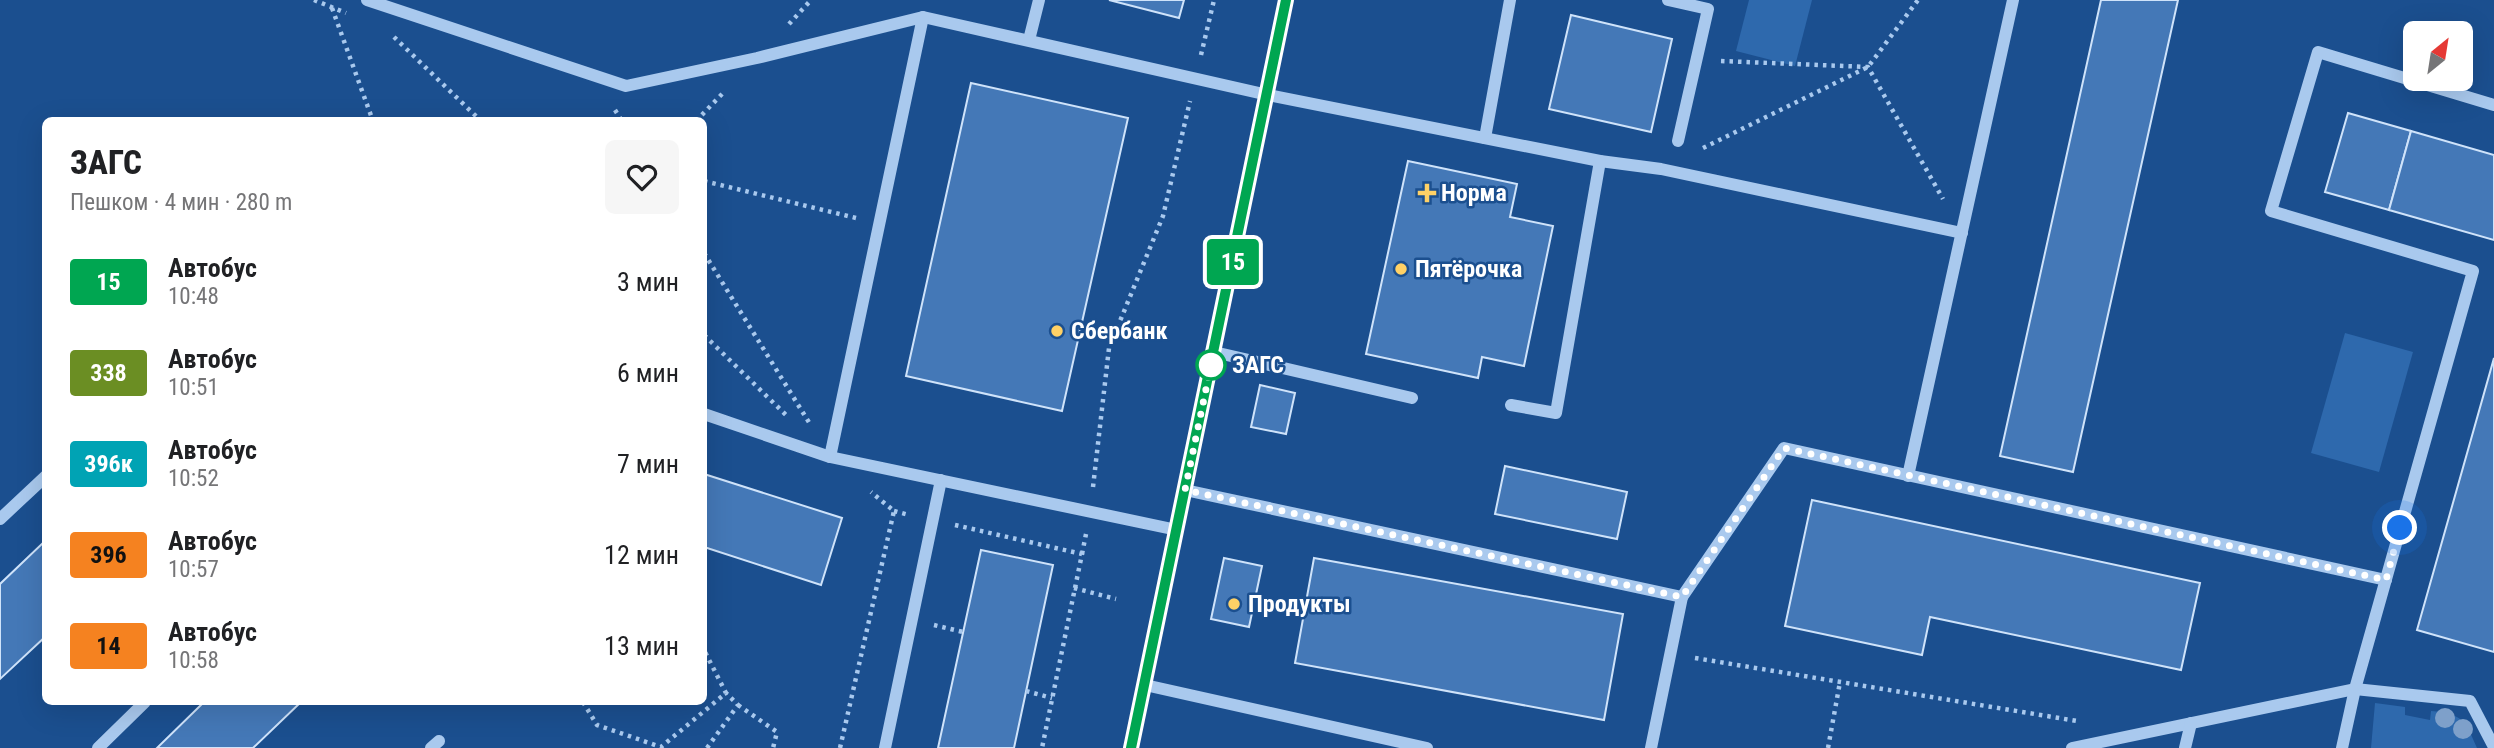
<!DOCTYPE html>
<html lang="ru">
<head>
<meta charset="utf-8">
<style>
  :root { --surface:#fff; --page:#f6f6f6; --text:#202124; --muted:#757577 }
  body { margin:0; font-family:"Roboto Condensed",sans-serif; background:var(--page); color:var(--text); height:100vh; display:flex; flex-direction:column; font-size:26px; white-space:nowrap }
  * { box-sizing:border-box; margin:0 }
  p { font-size:23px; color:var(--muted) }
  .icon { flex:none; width:38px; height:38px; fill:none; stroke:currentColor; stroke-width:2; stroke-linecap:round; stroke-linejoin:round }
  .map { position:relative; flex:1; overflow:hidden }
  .panel { position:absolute; left:42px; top:117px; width:665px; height:588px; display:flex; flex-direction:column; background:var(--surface); border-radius:10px; box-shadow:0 7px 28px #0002 }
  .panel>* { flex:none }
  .badge { padding:0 14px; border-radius:5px; font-size:24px; line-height:46px }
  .needle { width:46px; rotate:30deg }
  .tools { position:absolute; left:2403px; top:21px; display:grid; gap:14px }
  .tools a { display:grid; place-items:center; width:70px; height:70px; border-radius:10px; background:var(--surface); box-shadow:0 7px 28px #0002; font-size:35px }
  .you { position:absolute; width:35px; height:35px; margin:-18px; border:5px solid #fff; border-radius:50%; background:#1a73e8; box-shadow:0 0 0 10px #1a73e833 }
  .map>.badge { position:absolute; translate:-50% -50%; box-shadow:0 0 0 4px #fff }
  .round { display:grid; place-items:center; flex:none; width:74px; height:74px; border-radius:10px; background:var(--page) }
  .head { display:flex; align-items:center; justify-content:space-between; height:119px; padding:0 28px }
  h1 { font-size:33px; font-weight:800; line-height:52px }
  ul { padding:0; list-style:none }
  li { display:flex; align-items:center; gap:21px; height:91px; padding:0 28px }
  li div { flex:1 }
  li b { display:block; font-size:26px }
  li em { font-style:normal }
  li .badge { min-width:77px; font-weight:700; text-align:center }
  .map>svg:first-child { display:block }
  .green { fill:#2e69ad }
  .building { fill:#4478b7; stroke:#cfe3fa; stroke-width:2 }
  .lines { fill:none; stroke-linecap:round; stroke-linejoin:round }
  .path { stroke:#a9c9ee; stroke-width:4.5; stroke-dasharray:3.5 5; stroke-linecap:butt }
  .minor { stroke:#a9c9ee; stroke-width:12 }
  .tree { fill:#7ea0ca }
  .line-casing { stroke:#fff; stroke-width:16 }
  .line { stroke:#00a651; stroke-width:10 }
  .walk { stroke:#fff; stroke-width:7; stroke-dasharray:0 12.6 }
  .poi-dot { fill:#ffd166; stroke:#1b4f8f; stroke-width:2.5 }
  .stop-dot { fill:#fff; stroke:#00a651; stroke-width:3.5 }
  .labels { text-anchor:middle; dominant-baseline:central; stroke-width:5; stroke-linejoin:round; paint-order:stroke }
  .poi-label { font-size:24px; font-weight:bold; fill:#fff; stroke:#1b4f8f; text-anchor:start }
  .stop-label { font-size:24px; font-weight:bold; fill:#fff; stroke:#1b4f8f; text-anchor:start }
</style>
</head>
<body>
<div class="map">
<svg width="2494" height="748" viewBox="0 0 2494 748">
  <rect width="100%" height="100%" fill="#1b4f8f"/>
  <!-- green -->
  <g class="green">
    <polygon points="1749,0 1812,0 1795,66 1736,51"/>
    <polygon points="2345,333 2413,352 2379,472 2311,453"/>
    <path d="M 2375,703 L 2405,707 L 2405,715 L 2430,720 L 2431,711 C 2463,714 2465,720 2477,748 L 2371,748 Z"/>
  </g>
  <!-- building -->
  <g class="building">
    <polygon points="1109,0 1184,0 1179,18"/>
    <polygon points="2101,0 2178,0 2073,472 2000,456"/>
    <polygon points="1571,15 1672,39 1651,132 1549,109"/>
    <polygon points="971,83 1128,118 1062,411 906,376"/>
    <polygon points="2348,113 2411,131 2389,210 2325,192"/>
    <polygon points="2411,131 2494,155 2494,240 2389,210"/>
    <polygon points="1408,161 1517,184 1510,217 1553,226 1524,366 1482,357 1478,378 1366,354"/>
    <polygon points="2494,358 2494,652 2417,630"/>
    <polygon points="1260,385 1295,393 1286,434 1251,427"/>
    <polygon points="1505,466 1627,492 1617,539 1495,514"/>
    <polygon points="704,474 842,518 821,585 704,547"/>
    <polygon points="1812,500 2200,583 2181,670 1930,617 1922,655 1785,626"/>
    <polygon points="46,540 46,636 0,679 0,584"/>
    <polygon points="981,550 1053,565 1014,748 938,748"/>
    <polygon points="1224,558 1262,566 1249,627 1211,619"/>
    <polygon points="1314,558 1623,614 1604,720 1295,663"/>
    <polygon points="204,702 301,702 253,748 157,748"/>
  </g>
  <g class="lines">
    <!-- path -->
    <g class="path">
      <polyline points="314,0 346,13"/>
      <polyline points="332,8 373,121"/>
      <polyline points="789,24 811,0"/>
      <polyline points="394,37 481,121"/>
      <polyline points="1201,55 1214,0"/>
      <polyline points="1721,61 1868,67 1943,199"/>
      <polyline points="615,110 622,121"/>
      <polyline points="696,121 725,91"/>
      <polyline points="1703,148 1868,67 1918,0"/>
      <polyline points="704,181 856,218"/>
      <polyline points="704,253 810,424"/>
      <polyline points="704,335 786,415"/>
      <polyline points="1093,487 1109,348 1163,216 1190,101"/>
      <polyline points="894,511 909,515"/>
      <polyline points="955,525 1082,554 1042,748"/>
      <polyline points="1082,554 1086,534"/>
      <polyline points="1074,588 1116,599"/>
      <polyline points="934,625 963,632"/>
      <polyline points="1695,658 2077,721"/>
      <polyline points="1026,691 1052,698"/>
      <polyline points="583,702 597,725 661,747 726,693 704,650"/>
      <polyline points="738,705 777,732 773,748"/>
      <polyline points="707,748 738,705 726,693"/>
      <polyline points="840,748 894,511 871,492"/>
      <polyline points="1828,748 1840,682"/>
    </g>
    <!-- minor -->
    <g class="minor">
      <polyline points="367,0 626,86 757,58 923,17 1268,95 1600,161 1661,169 1962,233"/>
      <polyline points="1668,0 1708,9 1678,141"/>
      <polyline points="923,17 830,457 1177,530"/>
      <polyline points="1029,40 1039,0"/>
      <polyline points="1485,138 1510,0"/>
      <polyline points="1214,352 1412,398"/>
      <polyline points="1511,405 1556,413 1600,161"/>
      <polyline points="704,414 830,457"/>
      <polyline points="1908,476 2013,0"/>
      <polyline points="1185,490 1682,597 1784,448 2386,580"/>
      <polyline points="0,519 46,476"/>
      <polyline points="1145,685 1427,748"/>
      <polyline points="98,748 145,702"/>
      <polyline points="431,748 439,741"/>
      <polyline points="885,748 941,480"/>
      <polyline points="1131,748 1286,0"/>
      <polyline points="1651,748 1682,597"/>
      <polyline points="2072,748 2355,689 2470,701 2494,747"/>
      <polyline points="2185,748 2191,723"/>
      <polyline points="2342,748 2355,689 2473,271 2271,211 2318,52 2494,105"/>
    </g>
  </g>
  <!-- trees -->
  <g class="tree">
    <circle cx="2445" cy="718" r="10"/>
    <circle cx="2463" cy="729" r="10"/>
  </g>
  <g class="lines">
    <defs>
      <polyline id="line" points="1131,748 1286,0"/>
    </defs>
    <!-- line casing -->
    <use href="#line" class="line-casing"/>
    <!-- line -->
    <use href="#line" class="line"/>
    <!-- walk -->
    <polyline class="walk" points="1211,365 1185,490 1682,597 1784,448 2386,580 2400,528"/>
  </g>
  <!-- markers -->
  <g class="poi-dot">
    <path d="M1423.5 182.5h7v7h7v7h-7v7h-7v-7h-7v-7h7z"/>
    <circle cx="1401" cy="269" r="7"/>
    <circle cx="1057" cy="331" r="7"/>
    <circle cx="1234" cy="604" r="7"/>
  </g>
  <circle class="stop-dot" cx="1211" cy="365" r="14"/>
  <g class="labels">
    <!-- poi labels -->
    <g class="poi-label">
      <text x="1441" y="193">Норма</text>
      <text x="1415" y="269">Пятёрочка</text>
      <text x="1071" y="331">Сбербанк</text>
      <text x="1248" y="604">Продукты</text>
    </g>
    <!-- stop labels -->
    <g class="stop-label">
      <text x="1232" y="365">ЗАГС</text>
    </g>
  </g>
</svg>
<div class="tools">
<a><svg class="needle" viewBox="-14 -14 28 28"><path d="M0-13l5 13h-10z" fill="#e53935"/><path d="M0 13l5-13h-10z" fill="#757577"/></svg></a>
</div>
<div class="you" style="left:2400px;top:528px"></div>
<b class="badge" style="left:1233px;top:262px;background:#00a651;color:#fff">15</b>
<section class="panel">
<div class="head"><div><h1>ЗАГС</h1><p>Пешком · 4 мин · 280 m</p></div><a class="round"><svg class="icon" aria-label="heart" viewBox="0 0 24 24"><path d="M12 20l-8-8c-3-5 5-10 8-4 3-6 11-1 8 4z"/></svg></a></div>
<ul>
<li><span class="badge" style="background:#00a651;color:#fff">15</span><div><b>Автобус</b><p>10:48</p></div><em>3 мин</em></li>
<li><span class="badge" style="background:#6b8e23;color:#fff">338</span><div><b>Автобус</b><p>10:51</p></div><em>6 мин</em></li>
<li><span class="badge" style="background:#00a3b4;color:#fff">396к</span><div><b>Автобус</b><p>10:52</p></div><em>7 мин</em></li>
<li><span class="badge" style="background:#f58220;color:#111">396</span><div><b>Автобус</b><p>10:57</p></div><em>12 мин</em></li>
<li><span class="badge" style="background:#f58220;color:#111">14</span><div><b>Автобус</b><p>10:58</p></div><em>13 мин</em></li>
</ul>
</section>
</div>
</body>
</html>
